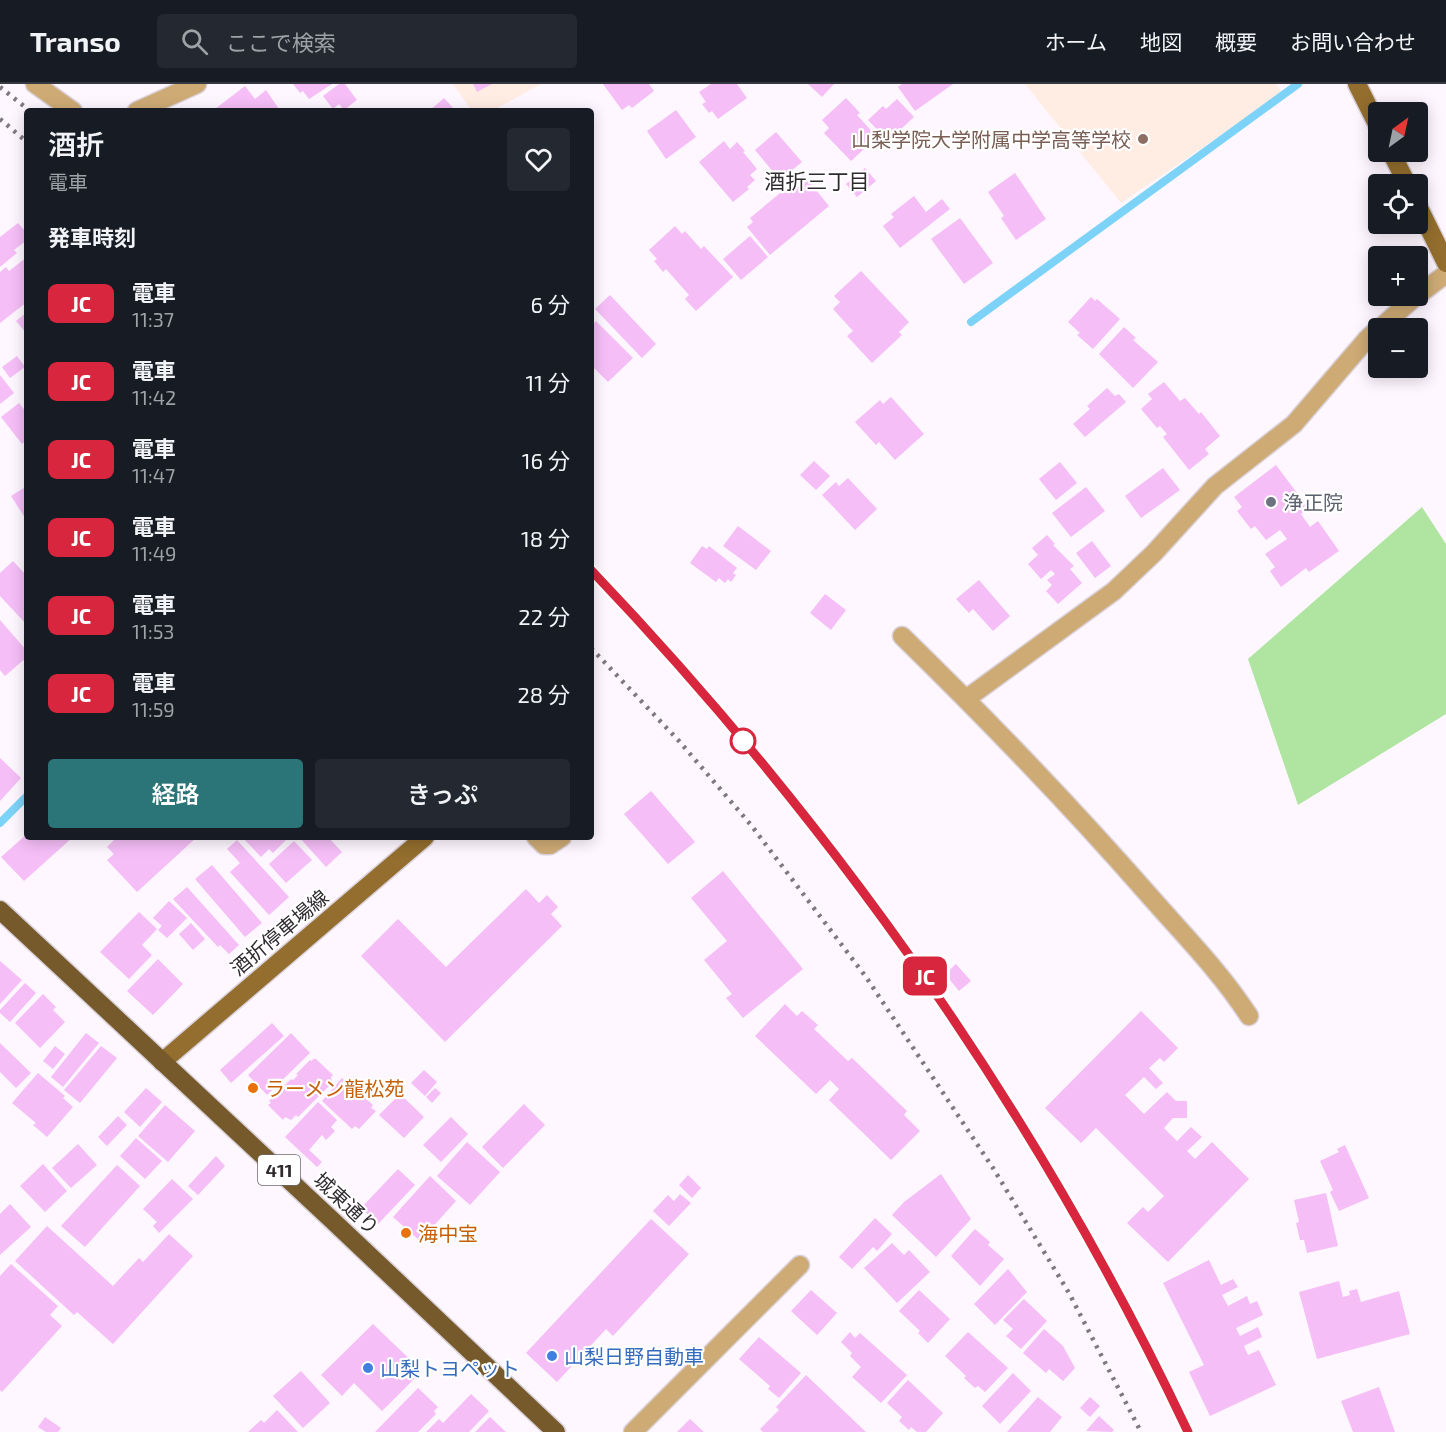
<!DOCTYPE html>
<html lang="ja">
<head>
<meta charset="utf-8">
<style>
  :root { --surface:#171b24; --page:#242831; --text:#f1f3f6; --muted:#9ea1a6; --line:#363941; --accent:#2b7579 }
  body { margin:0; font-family:"Exo 2","Noto Sans JP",sans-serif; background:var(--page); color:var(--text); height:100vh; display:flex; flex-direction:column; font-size:22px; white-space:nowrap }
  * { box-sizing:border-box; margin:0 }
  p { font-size:20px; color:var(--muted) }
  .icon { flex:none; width:33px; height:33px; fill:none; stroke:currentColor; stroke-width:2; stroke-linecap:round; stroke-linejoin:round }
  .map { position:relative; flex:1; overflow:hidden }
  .sheet { position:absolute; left:24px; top:24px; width:570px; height:732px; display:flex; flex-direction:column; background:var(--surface); border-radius:6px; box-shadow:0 3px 15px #0003 }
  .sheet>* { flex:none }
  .badge { padding:0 12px; border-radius:9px; font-size:21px; line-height:39px }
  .needle { width:39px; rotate:33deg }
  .controls { position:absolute; left:1368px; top:18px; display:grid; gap:12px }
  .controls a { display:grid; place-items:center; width:60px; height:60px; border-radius:6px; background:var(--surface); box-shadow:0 3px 15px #0003; font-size:30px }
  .map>.badge { position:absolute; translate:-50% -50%; box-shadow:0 0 0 3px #fff }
  h2 { padding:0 24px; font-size:22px; line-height:54px }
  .round { display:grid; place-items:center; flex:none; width:63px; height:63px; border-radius:6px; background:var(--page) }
  .headline { display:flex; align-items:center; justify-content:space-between; height:102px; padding:0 24px }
  h1 { font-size:28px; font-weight:600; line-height:45px }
  .button { display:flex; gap:12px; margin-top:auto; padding:12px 24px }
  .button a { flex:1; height:69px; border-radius:6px; background:var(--accent); color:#fff; font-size:24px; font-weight:600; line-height:69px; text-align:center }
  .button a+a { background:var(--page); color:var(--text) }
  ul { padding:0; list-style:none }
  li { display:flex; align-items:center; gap:18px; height:78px; padding:0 24px }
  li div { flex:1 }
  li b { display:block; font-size:22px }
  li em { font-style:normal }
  li .badge { min-width:66px; font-weight:700; text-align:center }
  header { display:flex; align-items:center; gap:36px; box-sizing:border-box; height:84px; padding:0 30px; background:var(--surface); border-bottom:2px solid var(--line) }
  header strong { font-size:28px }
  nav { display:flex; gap:33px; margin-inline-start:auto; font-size:21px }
  .search { width:420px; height:54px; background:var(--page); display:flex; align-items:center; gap:15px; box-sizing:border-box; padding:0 21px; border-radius:6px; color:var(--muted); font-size:22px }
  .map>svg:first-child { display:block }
  .education { fill:#ffece3 }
  .green { fill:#afe4a1 }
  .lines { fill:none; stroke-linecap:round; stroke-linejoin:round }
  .stream { stroke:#7dd3f7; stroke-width:8 }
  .building { fill:#f5bef7 }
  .minor-casing { stroke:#dad2da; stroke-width:21 }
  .major-casing { stroke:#dad2da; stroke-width:21 }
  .highway-casing { stroke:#dad2da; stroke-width:21 }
  .minor { stroke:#ceab75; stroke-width:18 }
  .major { stroke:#936e2e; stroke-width:18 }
  .highway { stroke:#765a2c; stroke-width:18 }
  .rail { stroke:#7e797e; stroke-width:4.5; stroke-dasharray:3 6; stroke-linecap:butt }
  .line-casing { stroke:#fff; stroke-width:14 }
  .line { stroke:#d7263d; stroke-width:9 }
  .education-dot { fill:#8d6e63; stroke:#fff; stroke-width:2 }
  .worship-dot { fill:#6b7280; stroke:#fff; stroke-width:2 }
  .stop-dot { fill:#fff; stroke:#d7263d; stroke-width:3 }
  .food-dot { fill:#e8710a; stroke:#fff; stroke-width:2 }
  .shop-dot { fill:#3f7fe0; stroke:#fff; stroke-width:2 }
  .labels { text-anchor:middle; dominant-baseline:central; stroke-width:4.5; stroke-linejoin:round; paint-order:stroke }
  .shield { fill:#fff; stroke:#6d6b6d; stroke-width:1.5 }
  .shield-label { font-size:18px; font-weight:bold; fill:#2f2b2f }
  .education-label { font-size:20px; fill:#785e54; stroke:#fff; text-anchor:end }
  .worship-label { font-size:20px; fill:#5b616d; stroke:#fff; text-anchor:start }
  .street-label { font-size:20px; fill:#2f2b2f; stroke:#fff }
  .food-label { font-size:20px; fill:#c56008; stroke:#fff; text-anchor:start }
  .shop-label { font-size:20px; fill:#366cbe; stroke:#fff; text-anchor:start }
  .neighbourhood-label { font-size:21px; fill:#2f2b2f; stroke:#fff }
</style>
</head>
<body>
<header>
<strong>Transo</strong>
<div class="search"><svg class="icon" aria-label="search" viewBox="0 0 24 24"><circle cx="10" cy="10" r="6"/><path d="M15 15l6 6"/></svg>ここで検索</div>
<nav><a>ホーム</a><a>地図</a><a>概要</a><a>お問い合わせ</a></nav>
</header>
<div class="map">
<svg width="1446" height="1348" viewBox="0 0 1446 1348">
  <rect width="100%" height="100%" fill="#fff7ff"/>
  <!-- education -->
  <g class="education">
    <polygon points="453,0 541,0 492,27 472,27"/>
    <polygon points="1025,0 1276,0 1283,9 1121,119"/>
  </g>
  <!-- green -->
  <polygon class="green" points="1422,423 1446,460 1446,630 1298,721 1248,575"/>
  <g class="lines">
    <!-- stream -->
    <g class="stream">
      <polyline points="971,238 1298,0"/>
      <polyline points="0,739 27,712"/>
    </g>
  </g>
  <!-- building -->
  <g class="building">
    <polygon points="293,0 332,0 309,15 303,7 300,9"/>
    <polygon points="339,0 345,0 357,16 344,26 339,20 333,25 323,12"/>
    <polygon points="473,0 492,0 477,8"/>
    <polygon points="603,0 649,0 654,7 632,24 629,21 622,26"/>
    <polygon points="711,0 737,0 747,14 718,35 712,27 709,29 702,20 706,18 699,8"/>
    <polygon points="808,0 834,0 822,13"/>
    <polygon points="902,0 953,0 915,27 898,3"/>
    <polygon points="245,2 255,15 266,6 279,25 276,27 217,27 215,25"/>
    <polygon points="444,14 454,25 453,27 429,27"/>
    <polygon points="846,14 860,29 857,31 877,53 851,77 824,49 829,44 822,36"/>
    <polygon points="897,15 914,33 888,57 868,36 883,22 886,25"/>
    <polygon points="676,26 696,53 666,75 647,47"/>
    <polygon points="776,48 802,78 780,96 755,66"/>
    <polygon points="724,57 730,65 737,58 745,67 743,68 757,85 750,91 755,96 747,103 749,105 733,118 699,78"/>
    <polygon points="865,84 876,97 857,113 846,100"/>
    <polygon points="1015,89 1046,135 1016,156 1001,134 1004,132 988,108"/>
    <polygon points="803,90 829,122 770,171 747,143 753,138 750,134"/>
    <polygon points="914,112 926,128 942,115 950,125 900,164 883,142 894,133 891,130"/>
    <polygon points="960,134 993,179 964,200 931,155"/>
    <polygon points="18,139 27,149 27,156 14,166 17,169 0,183 0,153"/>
    <polygon points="675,142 682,150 685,147 701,165 704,162 733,193 696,227 685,215 689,211 666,185 663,188 654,177 657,175 649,166"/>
    <polygon points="750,152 768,173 741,196 723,175"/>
    <polygon points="27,173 27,218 0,239 0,188 6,183 9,187"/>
    <polygon points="861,187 909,238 899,248 902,251 872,279 847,252 853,247 833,225 840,218 834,212"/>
    <polygon points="610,211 656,260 642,274 595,225"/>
    <polygon points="1091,213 1095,217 1097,215 1120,235 1093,265 1077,251 1080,249 1068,238"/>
    <polygon points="27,228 27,250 16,237"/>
    <polygon points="596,237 633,274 608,298 591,281 591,242"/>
    <polygon points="1124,243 1136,254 1133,256 1158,278 1133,304 1099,270"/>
    <polygon points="17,272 25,283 10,294 2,283"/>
    <polygon points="0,291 14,309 0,320"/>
    <polygon points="1164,298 1180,317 1185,314 1199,330 1201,328 1220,352 1205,365 1209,370 1189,386 1163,353 1167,350 1160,342 1157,344 1141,325 1152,315 1148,310"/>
    <polygon points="1107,304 1115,312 1119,310 1126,318 1085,353 1073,340 1090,325 1087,322"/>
    <polygon points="891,313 924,350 895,376 879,358 876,361 855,338 880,316 883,320"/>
    <polygon points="19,319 27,329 27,356 22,360 1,333"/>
    <polygon points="814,377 830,392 816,406 800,391"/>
    <polygon points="1060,378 1077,399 1056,416 1039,395"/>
    <polygon points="1276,381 1309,425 1301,430 1310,443 1318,437 1339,467 1309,488 1306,484 1281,503 1270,487 1275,483 1265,470 1287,455 1280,446 1266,456 1255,442 1251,445 1237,427 1242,423 1234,413"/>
    <polygon points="1163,384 1180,406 1141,434 1125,412"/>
    <polygon points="848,394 877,425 855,446 822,411 836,398 839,402"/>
    <polygon points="27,402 27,437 11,412"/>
    <polygon points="1086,403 1105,427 1071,453 1052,429"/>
    <polygon points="738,442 771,467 756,486 723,462"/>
    <polygon points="1047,451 1055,460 1053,461 1074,482 1070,485 1082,499 1058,520 1046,507 1052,501 1047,496 1055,490 1051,486 1041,495 1028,480 1038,471 1032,464"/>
    <polygon points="1092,457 1111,482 1095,494 1076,469"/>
    <polygon points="702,462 707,465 709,462 737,484 733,489 736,491 731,498 728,495 725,499 719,494 716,498 690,479"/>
    <polygon points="13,477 27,492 27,541 0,512 0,489"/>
    <polygon points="979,496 1010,532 993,547 973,525 969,529 956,515"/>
    <polygon points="825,510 846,526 831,546 810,529"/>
    <polygon points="0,536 27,567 27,573 5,592 0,586"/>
    <polygon points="0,674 21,694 0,717"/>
    <polygon points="651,707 695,758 668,780 624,730"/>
    <polygon points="27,750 27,753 73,753 24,797 1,773"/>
    <polygon points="117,753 197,753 137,808 107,776 114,770 107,763"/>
    <polygon points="242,753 289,753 273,769 269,765 261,773"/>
    <polygon points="299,753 328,753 342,768 326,783"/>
    <polygon points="237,756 289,813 269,831 230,788 240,779 227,765"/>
    <polygon points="294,757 312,776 286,799 269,780"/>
    <polygon points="212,781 262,839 245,853 195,795"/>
    <polygon points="723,787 803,885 743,934 726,914 732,910 704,876 727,857 691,814"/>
    <polygon points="187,803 239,861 229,870 220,861 218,863 173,815"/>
    <polygon points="526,805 539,819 547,811 558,823 551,830 562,842 445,958 361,872 398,835 446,883"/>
    <polygon points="169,817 187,834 167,854 158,846 162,842 153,834"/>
    <polygon points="139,828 157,845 142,861 152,871 129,895 100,868"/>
    <polygon points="191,839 205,855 193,866 179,850"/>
    <polygon points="158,875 183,900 153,931 127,907"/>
    <polygon points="0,877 22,896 0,920"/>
    <polygon points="956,880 971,897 959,907 945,890"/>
    <polygon points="25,899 36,909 10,938 0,929 0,926"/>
    <polygon points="43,910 56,923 53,926 65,938 40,964 15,939"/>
    <polygon points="785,920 797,932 802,927 818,941 814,945 848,977 852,974 907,1027 904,1031 920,1047 891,1076 829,1016 839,1005 830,996 816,1010 755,952"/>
    <polygon points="1141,927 1178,964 1164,978 1160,974 1149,984 1163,999 1156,1005 1144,993 1125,1011 1144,1030 1167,1008 1176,1017 1187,1017 1187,1034 1173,1034 1164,1044 1177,1057 1191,1043 1202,1053 1187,1067 1195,1075 1212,1058 1249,1095 1168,1178 1127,1139 1143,1123 1148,1128 1164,1112 1096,1044 1081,1059 1045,1024"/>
    <polygon points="272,939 284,952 231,999 220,986"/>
    <polygon points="86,949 99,959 63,1003 51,993"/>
    <polygon points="291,949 310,969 267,1011 248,991"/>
    <polygon points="0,959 31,989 16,1004 0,988"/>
    <polygon points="55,962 65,970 53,985 43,977"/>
    <polygon points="101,962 117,974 80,1019 64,1006"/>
    <polygon points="313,975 316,975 333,991 331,993 332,999 298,1033 296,1031 291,1036 285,1033 283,1036 268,1021 271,1019 269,1017 291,995 293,996 298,991 296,990 310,976 312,977"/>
    <polygon points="424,986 437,998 425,1012 411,999"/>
    <polygon points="38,989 65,1012 63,1014 73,1023 47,1053 33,1041 36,1039 12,1019"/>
    <polygon points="342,994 373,1021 371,1024 376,1027 359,1045 355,1042 352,1045 322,1017"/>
    <polygon points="146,1004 162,1018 140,1043 124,1028"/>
    <polygon points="435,1004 441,1009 432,1019 426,1013"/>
    <polygon points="400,1010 424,1033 404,1054 379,1031"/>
    <polygon points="318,1018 337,1036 331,1043 335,1047 326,1056 322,1051 309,1066 322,1078 317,1083 285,1053"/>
    <polygon points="524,1020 545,1041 503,1084 482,1063"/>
    <polygon points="165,1021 195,1047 168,1078 138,1052"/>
    <polygon points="118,1032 127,1041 107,1062 98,1053"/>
    <polygon points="451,1033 468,1050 441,1078 423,1061"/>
    <polygon points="136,1054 162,1077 145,1095 120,1072"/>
    <polygon points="467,1058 500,1088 470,1121 437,1092"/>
    <polygon points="78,1060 97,1081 71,1104 52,1084"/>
    <polygon points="1345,1061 1369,1114 1339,1127 1330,1108 1333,1106 1320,1077 1339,1068 1337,1065"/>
    <polygon points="216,1072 225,1082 198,1111 188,1102"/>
    <polygon points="43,1080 67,1107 45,1128 20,1102"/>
    <polygon points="117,1081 140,1102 85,1163 61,1142"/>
    <polygon points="398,1085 415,1101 378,1140 361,1124"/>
    <polygon points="941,1090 971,1135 936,1173 892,1131 904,1118"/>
    <polygon points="688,1091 701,1104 692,1114 679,1101"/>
    <polygon points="430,1092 456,1117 420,1157 393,1133"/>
    <polygon points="172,1095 193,1115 159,1149 153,1142 157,1138 143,1125"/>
    <polygon points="1326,1109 1338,1162 1307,1169 1304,1156 1300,1156 1296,1139 1299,1138 1294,1116"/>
    <polygon points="680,1110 691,1119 669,1142 653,1127 668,1111 674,1117"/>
    <polygon points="10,1120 31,1143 0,1171 0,1130"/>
    <polygon points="875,1134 892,1150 877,1167 873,1163 852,1185 839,1173"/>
    <polygon points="651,1135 689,1170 613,1252 606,1245 557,1298 526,1269"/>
    <polygon points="47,1142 113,1202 139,1174 143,1178 169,1150 193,1172 113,1260 77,1228 74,1231 15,1177"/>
    <polygon points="975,1145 990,1158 988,1161 1004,1175 980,1202 951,1172"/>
    <polygon points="892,1159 904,1171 909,1166 930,1188 897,1219 864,1184"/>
    <polygon points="1209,1176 1221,1201 1233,1195 1238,1203 1222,1211 1228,1222 1247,1212 1250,1220 1257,1217 1263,1231 1236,1244 1240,1252 1258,1243 1262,1253 1244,1262 1248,1271 1259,1266 1276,1301 1210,1332 1189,1288 1204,1281 1163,1199"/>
    <polygon points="11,1180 58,1222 50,1231 62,1242 2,1308 0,1306 0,1192"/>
    <polygon points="1008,1185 1027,1208 995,1241 974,1220"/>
    <polygon points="1339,1197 1343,1213 1350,1211 1349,1207 1357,1205 1361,1218 1399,1207 1410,1250 1317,1275 1299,1208"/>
    <polygon points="811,1206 837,1229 817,1251 791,1227"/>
    <polygon points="919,1206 950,1235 928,1259 918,1249 920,1247 899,1227"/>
    <polygon points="1024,1215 1047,1237 1021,1265 1006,1252 1013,1245 1003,1236"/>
    <polygon points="373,1240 422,1287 382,1327 354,1299 342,1312 321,1291"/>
    <polygon points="1044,1245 1063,1262 1075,1284 1063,1297 1049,1285 1046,1289 1023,1269"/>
    <polygon points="850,1248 855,1254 860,1249 907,1291 881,1319 852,1293 861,1283 850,1272 852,1269 841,1258"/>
    <polygon points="968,1248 1008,1284 985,1308 978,1302 975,1304 964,1294 966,1292 945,1272"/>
    <polygon points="759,1253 801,1289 779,1314 768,1305 770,1302 739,1275"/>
    <polygon points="301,1287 330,1319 303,1344 273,1312"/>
    <polygon points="1013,1289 1031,1307 1000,1340 982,1322"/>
    <polygon points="806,1291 866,1348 763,1348 760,1345 779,1326 776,1323"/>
    <polygon points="908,1296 943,1329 926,1348 917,1348 911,1343 909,1346 899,1337 902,1333 887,1319"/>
    <polygon points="1379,1303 1395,1348 1353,1348 1341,1317"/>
    <polygon points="418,1304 438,1323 434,1327 436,1330 418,1348 375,1348"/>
    <polygon points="471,1310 489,1327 469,1348 426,1348 439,1335 443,1339"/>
    <polygon points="1038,1313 1062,1333 1050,1348 1007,1348"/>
    <polygon points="1090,1313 1100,1322 1090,1333 1080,1324"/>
    <polygon points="277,1326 298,1348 248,1348 261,1336 264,1339"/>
    <polygon points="1099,1332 1114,1346 1112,1348 1086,1347"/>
    <polygon points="45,1333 61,1344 58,1348 46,1348 38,1343"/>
    <polygon points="490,1333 506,1348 475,1348"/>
    <polygon points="690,1335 704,1348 677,1348"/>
  </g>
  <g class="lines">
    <defs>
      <g id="minor">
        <polyline points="35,0 73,27"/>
        <polyline points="137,27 197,0"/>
        <polyline points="1380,244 1414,214 1446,190"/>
        <path d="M 902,552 C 987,635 1069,720 1147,809 C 1182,849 1220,887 1249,932"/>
        <polyline points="966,615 1114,507 1154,469 1215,402 1294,340 1366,256 1378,245"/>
        <polyline points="536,753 544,761 550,761 562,753"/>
        <polyline points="633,1348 800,1181"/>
      </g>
      <g id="major">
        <polyline points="1357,0 1378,42"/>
        <polyline points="1391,68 1407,100"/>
        <polyline points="1418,122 1446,179"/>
        <polyline points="162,978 425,753"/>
      </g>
      <polyline id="highway" points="0,826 333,1137 556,1348"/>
    </defs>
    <!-- minor casing -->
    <use href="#minor" class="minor-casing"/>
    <!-- major casing -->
    <use href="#major" class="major-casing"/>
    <!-- highway casing -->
    <use href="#highway" class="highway-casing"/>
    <!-- minor -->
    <use href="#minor" class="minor"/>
    <!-- major -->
    <use href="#major" class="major"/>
    <!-- highway -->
    <use href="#highway" class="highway"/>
    <!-- rail -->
    <g class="rail">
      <polyline points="0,3 30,27"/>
      <polyline points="0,35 27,58"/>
      <path d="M 591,486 C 834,740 1038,1030 1188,1348"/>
      <polyline points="591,564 679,657 751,741 866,893 993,1084 1069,1209 1141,1348"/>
    </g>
  </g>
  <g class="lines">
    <defs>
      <path id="line" d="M 591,486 C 835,742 1037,1028 1188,1348"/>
    </defs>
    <!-- line casing -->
    <use href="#line" class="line-casing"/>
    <!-- line -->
    <use href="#line" class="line"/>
  </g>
  <!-- markers -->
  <circle class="education-dot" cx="1143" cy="55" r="6"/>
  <circle class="worship-dot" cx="1271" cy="418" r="6"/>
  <circle class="stop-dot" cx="743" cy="657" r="12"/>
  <g class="food-dot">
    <circle cx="253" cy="1004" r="6"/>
    <circle cx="406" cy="1149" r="6"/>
  </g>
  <g class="shop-dot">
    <circle cx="552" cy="1272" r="6"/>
    <circle cx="368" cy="1284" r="6"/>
  </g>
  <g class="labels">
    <!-- shield labels -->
    <rect class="shield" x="258" y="1071" width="42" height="30" rx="4.5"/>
    <g class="shield-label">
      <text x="279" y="1086">411</text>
    </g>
    <!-- education labels -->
    <g class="education-label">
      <text x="1131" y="55">山梨学院大学附属中学高等学校</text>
    </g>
    <!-- worship labels -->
    <g class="worship-label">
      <text x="1283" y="418">浄正院</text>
    </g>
    <!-- street labels -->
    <g class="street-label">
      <text transform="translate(279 848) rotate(-40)">酒折停車場線</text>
      <text transform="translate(347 1119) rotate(43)">城東通り</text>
    </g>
    <!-- food labels -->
    <g class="food-label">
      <text x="265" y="1004">ラーメン龍松苑</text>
      <text x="418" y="1149">海中宝</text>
    </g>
    <!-- shop labels -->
    <g class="shop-label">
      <text x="564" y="1272">山梨日野自動車</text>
      <text x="380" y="1284">山梨トヨペット</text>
    </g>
    <!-- neighbourhood labels -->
    <g class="neighbourhood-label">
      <text x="817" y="96">酒折三丁目</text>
    </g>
  </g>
</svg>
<div class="controls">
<a><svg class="needle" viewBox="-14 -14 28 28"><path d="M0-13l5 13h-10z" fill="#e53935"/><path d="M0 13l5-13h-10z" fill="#9ea1a6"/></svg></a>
<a><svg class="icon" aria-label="locate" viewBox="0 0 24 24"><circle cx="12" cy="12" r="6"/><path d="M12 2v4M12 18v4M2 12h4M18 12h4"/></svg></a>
<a>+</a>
<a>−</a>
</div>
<b class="badge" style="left:925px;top:892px;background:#d7263d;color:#fff">JC</b>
<section class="sheet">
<div class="headline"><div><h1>酒折</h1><p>電車</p></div><a class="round"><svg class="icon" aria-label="heart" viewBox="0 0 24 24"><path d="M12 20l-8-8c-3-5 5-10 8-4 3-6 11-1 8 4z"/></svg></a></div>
<h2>発車時刻</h2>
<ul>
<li><span class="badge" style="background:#d7263d;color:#fff">JC</span><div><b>電車</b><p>11:37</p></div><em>6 分</em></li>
<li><span class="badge" style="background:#d7263d;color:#fff">JC</span><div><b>電車</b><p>11:42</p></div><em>11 分</em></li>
<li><span class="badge" style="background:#d7263d;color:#fff">JC</span><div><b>電車</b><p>11:47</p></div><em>16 分</em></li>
<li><span class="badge" style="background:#d7263d;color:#fff">JC</span><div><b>電車</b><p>11:49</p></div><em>18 分</em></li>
<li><span class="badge" style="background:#d7263d;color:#fff">JC</span><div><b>電車</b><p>11:53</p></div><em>22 分</em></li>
<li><span class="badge" style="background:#d7263d;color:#fff">JC</span><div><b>電車</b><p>11:59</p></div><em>28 分</em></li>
</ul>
<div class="button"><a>経路</a><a>きっぷ</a></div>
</section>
</div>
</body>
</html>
